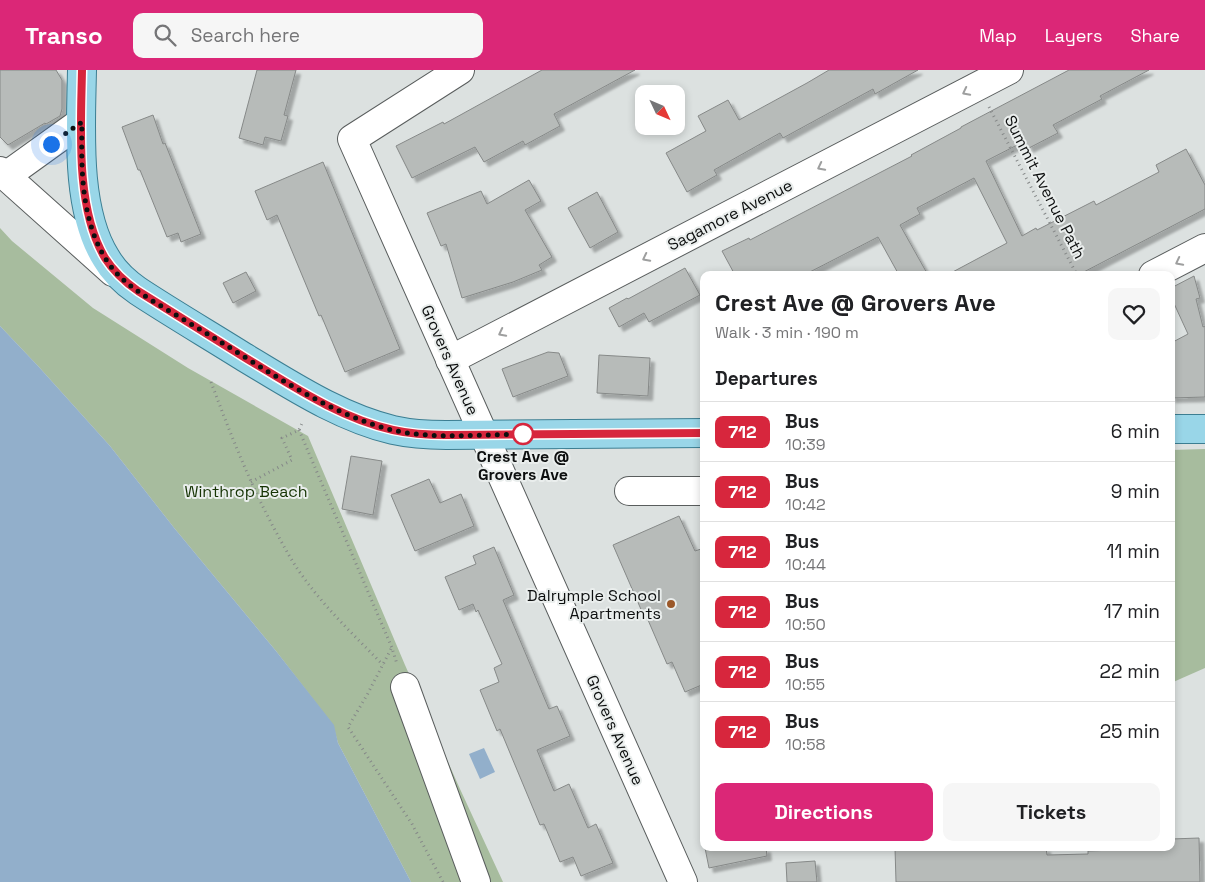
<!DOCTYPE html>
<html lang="en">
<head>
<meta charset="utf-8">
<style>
  :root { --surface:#fff; --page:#f6f6f6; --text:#202124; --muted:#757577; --line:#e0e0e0; --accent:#db2777 }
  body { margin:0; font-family:"Space Grotesk",sans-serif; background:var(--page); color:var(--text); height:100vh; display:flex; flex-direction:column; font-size:19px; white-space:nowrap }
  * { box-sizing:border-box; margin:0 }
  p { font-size:16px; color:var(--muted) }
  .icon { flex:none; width:28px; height:28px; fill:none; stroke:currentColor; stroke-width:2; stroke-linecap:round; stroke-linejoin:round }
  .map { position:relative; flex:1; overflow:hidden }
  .panel { position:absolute; left:700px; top:201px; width:475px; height:580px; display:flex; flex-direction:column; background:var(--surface); border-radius:10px; box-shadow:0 2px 8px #0003 }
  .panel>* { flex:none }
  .badge { padding:0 10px; border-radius:8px; font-size:18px; line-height:32px }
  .needle { width:32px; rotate:134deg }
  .tools { position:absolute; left:635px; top:15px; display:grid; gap:10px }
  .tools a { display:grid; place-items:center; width:50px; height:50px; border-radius:10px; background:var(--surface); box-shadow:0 2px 8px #0003; font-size:25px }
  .you { position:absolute; width:25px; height:25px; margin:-12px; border:4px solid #fff; border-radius:50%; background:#1a73e8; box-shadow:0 0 0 8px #1a73e833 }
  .map>.badge { position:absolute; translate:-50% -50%; box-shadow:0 0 0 2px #fff }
  h2 { padding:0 15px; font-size:19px; line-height:45px }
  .round { display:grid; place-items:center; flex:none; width:52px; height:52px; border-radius:10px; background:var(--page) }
  .head { display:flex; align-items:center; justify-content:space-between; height:85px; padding:0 15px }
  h1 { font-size:24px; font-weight:700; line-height:38px }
  .button { display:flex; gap:10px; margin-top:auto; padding:10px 15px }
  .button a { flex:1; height:58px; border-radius:10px; background:var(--accent); color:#fff; font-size:20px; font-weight:700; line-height:58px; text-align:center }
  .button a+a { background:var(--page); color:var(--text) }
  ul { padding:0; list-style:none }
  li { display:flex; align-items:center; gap:15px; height:60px; padding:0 15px; border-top:1px solid var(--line) }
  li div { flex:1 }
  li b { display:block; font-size:19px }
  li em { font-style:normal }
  li .badge { min-width:55px; font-weight:700; text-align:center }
  header { display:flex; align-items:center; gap:30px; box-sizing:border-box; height:70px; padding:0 25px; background:var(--accent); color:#fff }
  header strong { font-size:24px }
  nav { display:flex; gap:28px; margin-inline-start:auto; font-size:18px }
  .search { width:350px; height:45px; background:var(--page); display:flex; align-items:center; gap:12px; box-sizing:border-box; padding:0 18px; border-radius:10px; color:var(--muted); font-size:19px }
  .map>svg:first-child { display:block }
  .green { fill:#a7bc9e }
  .water { fill:#92afcb }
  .building { fill:#b7bbb9; stroke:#868988; filter:url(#shadow) }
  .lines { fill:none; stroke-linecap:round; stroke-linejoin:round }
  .minor-casing { stroke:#595d5d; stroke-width:30 }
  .major-casing { stroke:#3c7e92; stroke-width:30 }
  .path { stroke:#858888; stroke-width:3; stroke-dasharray:1 4; stroke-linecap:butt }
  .minor { stroke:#fff; stroke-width:28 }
  .major { stroke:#99d6e8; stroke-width:28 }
  .oneway { stroke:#9e9f9f }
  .line-casing { stroke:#fff; stroke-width:11 }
  .line { stroke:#d7263d; stroke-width:8 }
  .walk { stroke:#0d0f0f; stroke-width:5; stroke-dasharray:0 9 }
  .stop-dot { fill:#fff; stroke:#d7263d; stroke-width:2.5 }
  .poi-dot { fill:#9b5829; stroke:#eaeeed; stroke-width:2 }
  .labels { text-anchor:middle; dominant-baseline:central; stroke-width:4; stroke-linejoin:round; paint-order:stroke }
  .street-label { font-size:16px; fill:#0d0f0f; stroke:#eaeeed }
  .stop-label { font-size:16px; font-weight:bold; fill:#0d0f0f; stroke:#eaeeed }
  .park-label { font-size:16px; fill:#163404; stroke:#eaeeed }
  .poi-label { font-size:16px; fill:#0d0f0f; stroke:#eaeeed; text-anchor:end }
</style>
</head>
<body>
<header>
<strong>Transo</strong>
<div class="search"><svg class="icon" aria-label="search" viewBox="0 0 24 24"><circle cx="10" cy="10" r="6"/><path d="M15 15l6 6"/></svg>Search here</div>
<nav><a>Map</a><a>Layers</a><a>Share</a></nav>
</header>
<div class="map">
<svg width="1205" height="812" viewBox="0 0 1205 812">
  <defs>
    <filter id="shadow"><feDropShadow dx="4.5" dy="4.5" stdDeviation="1" flood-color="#0004"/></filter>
  </defs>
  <rect width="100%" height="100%" fill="#dce1e0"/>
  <!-- green -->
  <g class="green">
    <polygon points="0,158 12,171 93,238 188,298 308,366 405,595 460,719 503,812 411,812 338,673 333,655 276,581 175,459 110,376 38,296 0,256"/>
    <polygon points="1205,379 1205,598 1171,613 1171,380"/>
  </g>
  <!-- water -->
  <g class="water">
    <polygon points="0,256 38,296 110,376 175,459 276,581 334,655 338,673 411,812 0,812"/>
    <polygon points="484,678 495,702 480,709 469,684"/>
  </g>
  <!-- building -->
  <g class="building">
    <polygon points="0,0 56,0 62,10 62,39 60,46 46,54 45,53 8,75 0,67"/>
    <polygon points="257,0 296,0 284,45 288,46 281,71 265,67 263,75 239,68"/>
    <polygon points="542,0 635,0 554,44 560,56 525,75 523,71 484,92 475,77 412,108 396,76 443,52 444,54"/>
    <polygon points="829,0 918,0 875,24 873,19 783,68 780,63 714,100 717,105 687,122 666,83 706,61 698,46 728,30 739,50 807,13"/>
    <polygon points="1069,0 1149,0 1100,26 1102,29 1053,55 1058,63 1029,78 1025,71 986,91 1022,166 1036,158 1037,160 1094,131 1096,135 1159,102 1156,95 1186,79 1205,115 1205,139 1078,205 947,205 1007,173 974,108 917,138 920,144 900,155 928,205 899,205 878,167 804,205 735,205 722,181 749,168 750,170 912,86 911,85 961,58 961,57"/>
    <polygon points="153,45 163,74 165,73 201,164 181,172 178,163 167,167 140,100 138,100 122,57"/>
    <polygon points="323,92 400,279 345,302 321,245 319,246 277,145 267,150 255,121"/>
    <polygon points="529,110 541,131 525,140 552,187 539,195 542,200 513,212 462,228 446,174 441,176 427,143 481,121 487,134"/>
    <polygon points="597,122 618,162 590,178 568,138"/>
    <polygon points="685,198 700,225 649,252 644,243 619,257 609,238 627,228 628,229"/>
    <polygon points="246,202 256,221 233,233 223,213"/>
    <polygon points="1194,206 1200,228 1196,229 1203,257 1205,256 1205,327 1171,328 1171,273 1188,264 1171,227 1171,218"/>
    <polygon points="548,282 559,283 568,306 513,327 502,299"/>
    <polygon points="599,285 650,288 648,326 597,323"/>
    <polygon points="351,386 382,391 373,445 342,439"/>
    <polygon points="429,409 440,433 461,424 474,456 415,481 391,425"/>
    <polygon points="679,446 695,481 704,478 704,614 685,622 672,592 667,594 645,543 643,544 613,475"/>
    <polygon points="494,477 514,525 503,530 549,639 557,636 570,666 537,680 554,721 569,714 588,758 596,754 613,793 581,806 573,787 560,792 544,754 540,755 500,659 497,661 480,620 499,612 494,598 502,594 478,540 476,542 473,534 459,540 445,507 476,494 473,486"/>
    <polygon points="1199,768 1200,812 896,812 895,778 1046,778 1047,785 1088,784 1088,781 1169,778 1171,778 1171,769"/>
    <polygon points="705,778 766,778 767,786 709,798"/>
    <polygon points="815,791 817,812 787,812 786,793"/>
  </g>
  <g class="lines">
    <defs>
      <g id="minor">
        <polyline points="460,0 352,69 683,812"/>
        <polyline points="0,101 113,202"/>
        <polyline points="6,106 81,52"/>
        <polyline points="1153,205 1205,178"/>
        <polyline points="450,290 1009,0"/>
        <polyline points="629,421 704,421"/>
        <polyline points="405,617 476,812"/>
      </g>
      <g id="major">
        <path d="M 82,0 C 81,57 75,139 106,188 C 114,202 125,212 138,221 C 173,244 209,265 244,287 C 291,315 339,347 393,360 C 411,364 428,365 446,365 L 704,363"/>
        <polyline points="1171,359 1205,359"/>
      </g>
    </defs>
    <!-- minor casing -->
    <use href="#minor" class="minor-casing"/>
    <!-- major casing -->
    <use href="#major" class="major-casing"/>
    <!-- path -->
    <g class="path">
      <polyline points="989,37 1077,205"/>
      <path d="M 211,312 C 230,363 250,414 276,462 C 285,478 293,494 304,508 C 327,540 356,567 383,595"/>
      <polyline points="299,360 392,578 397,594"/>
      <polyline points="251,412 292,390 282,368 299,360 303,351"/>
      <polyline points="391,579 367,625 348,657 412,754 443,812"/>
    </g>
    <!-- minor -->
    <use href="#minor" class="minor"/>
    <!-- major -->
    <use href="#major" class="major"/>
  </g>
  <!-- one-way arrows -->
  <defs><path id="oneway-chevron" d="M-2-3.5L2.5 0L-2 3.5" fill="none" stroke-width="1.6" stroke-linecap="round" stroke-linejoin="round" transform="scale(1.25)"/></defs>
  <g class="oneway">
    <use href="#oneway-chevron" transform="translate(966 22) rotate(153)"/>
    <use href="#oneway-chevron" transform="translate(821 97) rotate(153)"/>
    <use href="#oneway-chevron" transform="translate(646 188) rotate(153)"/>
    <use href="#oneway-chevron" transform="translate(1179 192) rotate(153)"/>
    <use href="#oneway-chevron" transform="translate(502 263) rotate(153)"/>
  </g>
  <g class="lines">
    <defs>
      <path id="line" d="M 82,0 C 81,57 75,138 105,188 C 114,202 125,212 138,221 C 173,243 209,265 244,287 C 291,315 339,348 393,360 C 411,364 428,365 446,365 L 704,363"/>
    </defs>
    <!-- line casing -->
    <use href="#line" class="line-casing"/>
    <!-- line -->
    <use href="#line" class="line"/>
    <!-- walk -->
    <path class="walk" d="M 51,74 L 82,52 C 81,98 81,148 105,188 C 120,212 143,225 166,239 C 181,248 196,257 211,266 C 267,300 328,344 392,360 C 435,370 484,364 528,364 L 523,364"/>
  </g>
  <!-- markers -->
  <circle class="stop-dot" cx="523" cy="364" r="10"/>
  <circle class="poi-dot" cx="671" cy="534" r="5"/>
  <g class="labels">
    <!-- street labels -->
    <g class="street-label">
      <text transform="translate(1045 117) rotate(63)">Summit Avenue Path</text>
      <text transform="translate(730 145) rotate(-27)">Sagamore Avenue</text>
      <text transform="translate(450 290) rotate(66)">Grovers Avenue</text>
      <text transform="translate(615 660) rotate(66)">Grovers Avenue</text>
    </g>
    <!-- stop labels -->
    <g class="stop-label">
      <text x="523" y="386">Crest Ave @<tspan x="523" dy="18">Grovers Ave</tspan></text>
    </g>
    <!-- park labels -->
    <g class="park-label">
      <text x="246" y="421">Winthrop Beach</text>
    </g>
    <!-- poi labels -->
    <g class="poi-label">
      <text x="661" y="525">Dalrymple School<tspan x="661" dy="18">Apartments</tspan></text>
    </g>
  </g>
</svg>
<div class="tools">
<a><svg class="needle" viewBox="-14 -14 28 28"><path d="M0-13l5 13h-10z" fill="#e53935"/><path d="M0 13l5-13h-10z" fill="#757577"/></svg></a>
</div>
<div class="you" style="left:51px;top:74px"></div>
<section class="panel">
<div class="head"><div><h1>Crest Ave @ Grovers Ave</h1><p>Walk · 3 min · 190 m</p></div><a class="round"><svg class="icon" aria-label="heart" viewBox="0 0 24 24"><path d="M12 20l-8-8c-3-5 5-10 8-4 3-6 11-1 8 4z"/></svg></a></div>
<h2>Departures</h2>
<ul>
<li><span class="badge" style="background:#d7263d;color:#fff">712</span><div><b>Bus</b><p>10:39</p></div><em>6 min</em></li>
<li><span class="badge" style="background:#d7263d;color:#fff">712</span><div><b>Bus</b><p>10:42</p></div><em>9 min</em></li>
<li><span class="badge" style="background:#d7263d;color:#fff">712</span><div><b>Bus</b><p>10:44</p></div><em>11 min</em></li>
<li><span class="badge" style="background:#d7263d;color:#fff">712</span><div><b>Bus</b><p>10:50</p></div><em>17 min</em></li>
<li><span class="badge" style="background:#d7263d;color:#fff">712</span><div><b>Bus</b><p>10:55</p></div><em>22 min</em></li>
<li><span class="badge" style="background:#d7263d;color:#fff">712</span><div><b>Bus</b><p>10:58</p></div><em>25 min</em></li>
</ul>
<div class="button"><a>Directions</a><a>Tickets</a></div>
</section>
</div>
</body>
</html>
